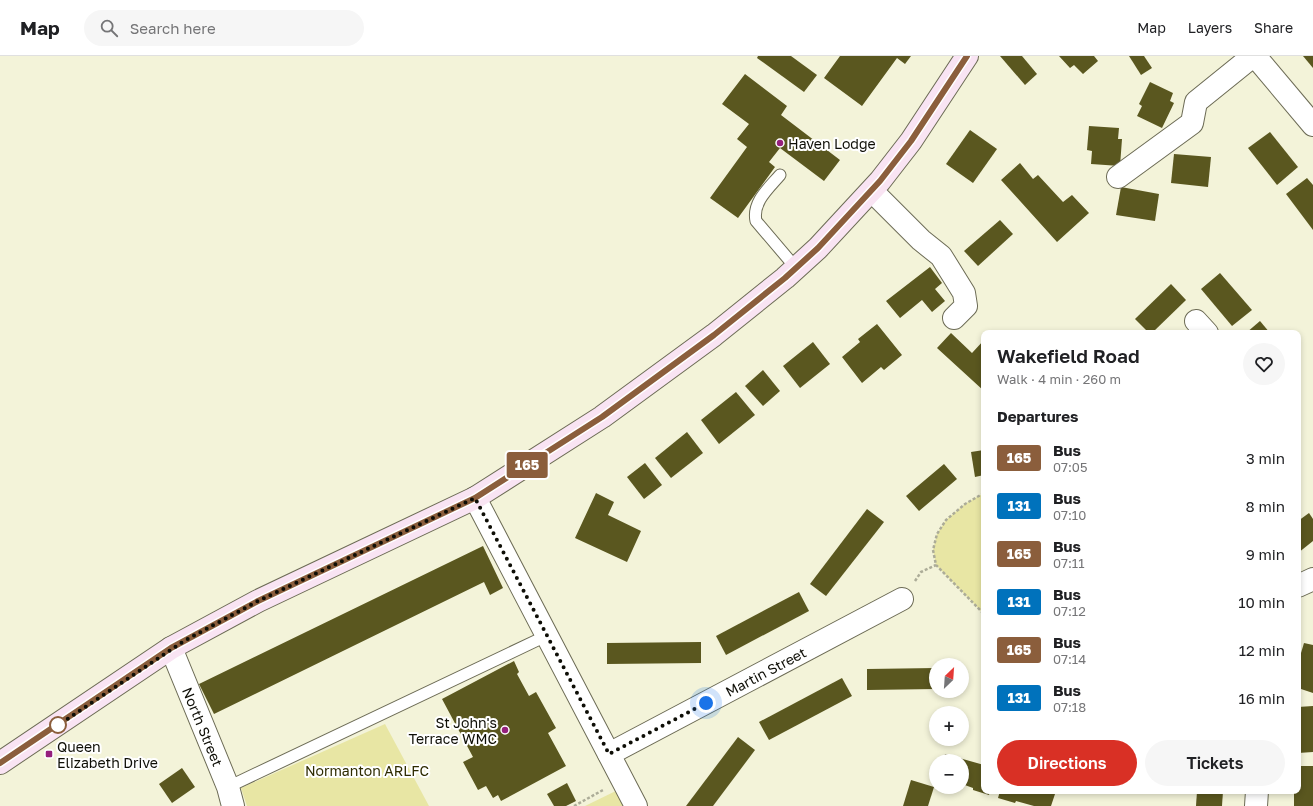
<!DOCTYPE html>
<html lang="en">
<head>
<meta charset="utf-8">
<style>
  :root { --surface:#fff; --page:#f6f6f6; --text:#202124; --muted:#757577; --line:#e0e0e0; --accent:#d93025 }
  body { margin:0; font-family:"Golos Text",sans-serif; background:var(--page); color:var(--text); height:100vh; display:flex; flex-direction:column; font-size:15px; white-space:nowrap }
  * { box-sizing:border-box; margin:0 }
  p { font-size:13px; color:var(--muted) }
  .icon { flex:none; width:22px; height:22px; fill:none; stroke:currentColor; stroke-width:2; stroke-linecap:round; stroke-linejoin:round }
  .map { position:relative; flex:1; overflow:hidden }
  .side { position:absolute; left:981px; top:274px; width:320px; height:464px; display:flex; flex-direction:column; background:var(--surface); border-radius:8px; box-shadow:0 2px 6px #0003 }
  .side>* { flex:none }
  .badge { padding:0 8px; border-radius:3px; font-size:14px; line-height:26px }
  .needle { width:26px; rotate:25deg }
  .tools { position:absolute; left:929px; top:602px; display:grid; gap:8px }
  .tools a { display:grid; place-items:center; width:40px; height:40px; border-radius:50%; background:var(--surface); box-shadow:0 2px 6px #0003; font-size:20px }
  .you { position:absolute; width:20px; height:20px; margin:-10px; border:3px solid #fff; border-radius:50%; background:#1a73e8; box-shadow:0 0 0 6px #1a73e833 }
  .map>.badge { position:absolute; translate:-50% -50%; box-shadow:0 0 0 2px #fff }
  h2 { padding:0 16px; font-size:15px; line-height:36px }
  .round { display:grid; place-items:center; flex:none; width:42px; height:42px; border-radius:21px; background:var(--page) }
  .summary { display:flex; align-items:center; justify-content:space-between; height:68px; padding:0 16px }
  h1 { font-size:19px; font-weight:600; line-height:30px }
  .cta { display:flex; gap:8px; margin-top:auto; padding:8px 16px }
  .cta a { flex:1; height:46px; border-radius:24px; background:var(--accent); color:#fff; font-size:16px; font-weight:600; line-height:46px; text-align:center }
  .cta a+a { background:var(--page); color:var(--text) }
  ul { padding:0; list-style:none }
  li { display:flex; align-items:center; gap:12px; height:48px; padding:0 16px }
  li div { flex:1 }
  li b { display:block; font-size:15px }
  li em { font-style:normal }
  li .badge { min-width:44px; font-weight:700; text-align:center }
  header { display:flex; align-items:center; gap:24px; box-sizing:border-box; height:56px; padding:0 20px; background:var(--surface); border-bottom:1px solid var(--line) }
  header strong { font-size:19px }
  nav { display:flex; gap:22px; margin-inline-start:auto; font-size:14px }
  .search { width:280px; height:36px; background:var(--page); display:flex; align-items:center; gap:10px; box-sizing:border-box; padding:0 14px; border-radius:22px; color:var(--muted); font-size:15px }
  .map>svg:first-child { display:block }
  .green { fill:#e8e6a4 }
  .building { fill:#5a571f }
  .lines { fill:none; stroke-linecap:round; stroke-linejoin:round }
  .lane-casing { stroke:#6c6b55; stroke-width:13 }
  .street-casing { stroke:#6c6b55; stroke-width:24 }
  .secondary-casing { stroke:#6c6b55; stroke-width:24 }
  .path { stroke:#acac98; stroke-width:2.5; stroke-dasharray:3 2; stroke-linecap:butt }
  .lane { stroke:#fff; stroke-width:11 }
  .street { stroke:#fff; stroke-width:22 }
  .secondary { stroke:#f9e4f3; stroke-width:22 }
  .line-casing { stroke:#fff; stroke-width:9 }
  .line { stroke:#8b5e3c; stroke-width:6 }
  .walk { stroke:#0e0e06; stroke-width:4; stroke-dasharray:0 7.2 }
  .poi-dot { fill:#951f7c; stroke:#fff; stroke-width:1.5 }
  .stop-dot { fill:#fff; stroke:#8b5e3c; stroke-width:2 }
  .labels { text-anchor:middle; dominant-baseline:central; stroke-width:4; stroke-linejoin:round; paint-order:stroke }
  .poi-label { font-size:14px; fill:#0e0e06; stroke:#fff; text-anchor:start }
  .street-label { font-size:14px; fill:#0e0e06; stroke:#fff }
  .park-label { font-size:14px; fill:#2e2b00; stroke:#fff }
</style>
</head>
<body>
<header>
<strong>Map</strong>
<div class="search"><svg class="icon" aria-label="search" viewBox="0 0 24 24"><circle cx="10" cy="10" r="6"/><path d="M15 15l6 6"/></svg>Search here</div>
<nav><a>Map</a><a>Layers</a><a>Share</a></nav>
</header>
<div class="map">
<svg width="1313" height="750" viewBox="0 0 1313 750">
  <rect width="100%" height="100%" fill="#f3f3d9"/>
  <!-- green -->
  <g class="green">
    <polygon points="984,437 984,558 936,509 933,494 937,478 946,464 965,448"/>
    <polygon points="385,668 429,750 247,750 241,732"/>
    <polygon points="626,730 636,750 585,750"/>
  </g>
  <!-- building -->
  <g class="building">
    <polygon points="758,0 791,0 817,19 804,36 757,2"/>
    <polygon points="840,0 911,0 905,8 897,2 862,50 824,22"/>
    <polygon points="1000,0 1022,0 1037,18 1025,29"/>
    <polygon points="1059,0 1094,0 1098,5 1083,18 1074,9 1070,12"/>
    <polygon points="1129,0 1144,0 1152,12 1141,19"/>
    <polygon points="1303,0 1313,0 1313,12"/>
    <polygon points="745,18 787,50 781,59 840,104 824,125 780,92 769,106 775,111 738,162 710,142 747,91 737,83 749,68 722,48"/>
    <polygon points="1150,26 1173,37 1170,45 1174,47 1162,72 1137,60 1142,50 1139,48"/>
    <polygon points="1089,70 1119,72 1118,83 1122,83 1120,110 1091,108 1092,95 1087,94"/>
    <polygon points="970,74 997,93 973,127 946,108"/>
    <polygon points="1270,76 1298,111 1277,129 1248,92"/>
    <polygon points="1174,98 1211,101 1208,131 1171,127"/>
    <polygon points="1020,107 1033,123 1038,119 1063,146 1072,139 1089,157 1057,186 1001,124"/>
    <polygon points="1307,122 1313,129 1313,174 1286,138"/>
    <polygon points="1121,131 1159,138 1155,165 1116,159"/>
    <polygon points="1000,164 1013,178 978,210 964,195"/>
    <polygon points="930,211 942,227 935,233 945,245 932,256 922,244 900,262 886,245"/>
    <polygon points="1220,217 1252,254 1232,270 1201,233"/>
    <polygon points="1171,228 1186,244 1152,277 1149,277 1135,263"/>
    <polygon points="1260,265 1270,277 1246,277"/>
    <polygon points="877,268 902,299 884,314 881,311 862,327 842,301 860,286 858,283"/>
    <polygon points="951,277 972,297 984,284 984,335 937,292"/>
    <polygon points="813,286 830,308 800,332 783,310"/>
    <polygon points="763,314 780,335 763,350 745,330"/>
    <polygon points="736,336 755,359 719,388 701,364"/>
    <polygon points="687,376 703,397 671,422 655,402"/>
    <polygon points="984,394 984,419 975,421 971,396"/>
    <polygon points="645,407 662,429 644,443 627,421"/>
    <polygon points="944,408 957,423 919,455 906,440"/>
    <polygon points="596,437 614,446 608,459 641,475 627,506 575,482"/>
    <polygon points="867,453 884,466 826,540 810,528"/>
    <polygon points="1309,457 1313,463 1313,485 1298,497 1298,465"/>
    <polygon points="483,490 503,532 490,539 484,526 214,658 199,628"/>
    <polygon points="799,536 809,555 726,599 716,580"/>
    <polygon points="701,586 701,607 607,608 607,587"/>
    <polygon points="1304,587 1313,589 1313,637 1298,632 1298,607"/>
    <polygon points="514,605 519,616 517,618 529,640 536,636 556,672 548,677 566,710 501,745 498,739 493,742 486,730 478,734 463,706 473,701 442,643"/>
    <polygon points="936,612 936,633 867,634 867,613"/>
    <polygon points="842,622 852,640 769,684 759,666"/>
    <polygon points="1313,650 1313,696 1298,697 1298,651"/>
    <polygon points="738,681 755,694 713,750 686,750"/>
    <polygon points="945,698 984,709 984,735 990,735 989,739 973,734 973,732 962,728 962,705 943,705"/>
    <polygon points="1298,710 1313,710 1313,750 1294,750 1294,735 1298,735"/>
    <polygon points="182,712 195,731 172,747 159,728"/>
    <polygon points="911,724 934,731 928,750 903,750"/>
    <polygon points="567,727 576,745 566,750 554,750 547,738"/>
    <polygon points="1000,735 1056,735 1051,750 1034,750 1016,745 1015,747 998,742"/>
    <polygon points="1197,735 1223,735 1222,750 1196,750"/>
  </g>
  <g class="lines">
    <defs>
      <g id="lane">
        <path d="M 780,119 C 769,132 752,146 756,165 L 796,212"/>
        <polyline points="228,731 546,580"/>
      </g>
      <g id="street">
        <polyline points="1255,0 1313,69"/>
        <polyline points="1118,121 1192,67 1196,46 1253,0"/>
        <polyline points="872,135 921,184 941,200 964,237 966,250 954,262"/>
        <polyline points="1196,265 1207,277"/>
        <polyline points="475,442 636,750"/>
        <polyline points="1298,530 1313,523"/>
        <path id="s1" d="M 171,592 L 228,731 L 233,750"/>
        <path id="s2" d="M 609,698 L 902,543"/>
        <polyline points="1256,750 1257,735"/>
      </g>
      <polyline id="secondary" points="0,707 171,592 258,545 475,442 602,361 714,279 785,222 818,192 880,125 911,85 967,0"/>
    </defs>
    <!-- lane casing -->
    <use href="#lane" class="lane-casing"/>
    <!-- street casing -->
    <use href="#street" class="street-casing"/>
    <!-- secondary casing -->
    <use href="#secondary" class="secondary-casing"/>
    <!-- path -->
    <g class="path">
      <polyline points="984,437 965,448 946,464 937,478 933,494 936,509 984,558"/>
      <polyline points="915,525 921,516 936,509"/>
      <polyline points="574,750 603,734"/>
    </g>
    <!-- lane -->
    <use href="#lane" class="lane"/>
    <!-- street -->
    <use href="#street" class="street"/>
    <!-- secondary -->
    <use href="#secondary" class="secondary"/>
  </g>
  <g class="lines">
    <defs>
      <polyline id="line" points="0,707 171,592 258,545 475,442 602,361 714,279 785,222 818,192 880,125 911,85 967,0"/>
    </defs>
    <!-- line casing -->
    <use href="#line" class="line-casing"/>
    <!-- line -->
    <use href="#line" class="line"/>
    <!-- walk -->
    <polyline class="walk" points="58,669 54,672 184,585 258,545 475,442 609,698 706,647"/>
  </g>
  <!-- markers -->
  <g class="poi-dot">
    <circle cx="780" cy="87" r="4"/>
    <circle cx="505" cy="674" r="4"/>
    <rect x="45" y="694" width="8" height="8" rx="2"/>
  </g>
  <circle class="stop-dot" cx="58" cy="669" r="8"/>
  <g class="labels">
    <!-- poi labels -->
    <g class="poi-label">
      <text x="788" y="87">Haven Lodge</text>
      <text x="497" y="666" text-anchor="end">St John's<tspan x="497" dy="16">Terrace WMC</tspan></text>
      <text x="57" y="690">Queen<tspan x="57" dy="16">Elizabeth Drive</tspan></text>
    </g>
    <!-- street labels -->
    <g class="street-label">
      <text stroke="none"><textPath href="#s2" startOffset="177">Martin Street</textPath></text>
      <text stroke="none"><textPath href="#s1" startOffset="85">North Street</textPath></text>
    </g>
    <!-- park labels -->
    <g class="park-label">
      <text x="367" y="714">Normanton ARLFC</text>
    </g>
  </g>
</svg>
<div class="tools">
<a><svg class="needle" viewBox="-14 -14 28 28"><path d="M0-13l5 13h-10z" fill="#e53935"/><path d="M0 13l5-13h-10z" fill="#757577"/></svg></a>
<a>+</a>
<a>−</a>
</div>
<div class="you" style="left:706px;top:647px"></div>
<b class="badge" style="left:527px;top:409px;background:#8b5e3c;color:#fff">165</b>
<section class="side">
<div class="summary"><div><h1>Wakefield Road</h1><p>Walk · 4 min · 260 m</p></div><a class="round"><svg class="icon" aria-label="heart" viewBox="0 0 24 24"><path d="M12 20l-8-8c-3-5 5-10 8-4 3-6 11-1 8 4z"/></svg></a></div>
<h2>Departures</h2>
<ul>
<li><span class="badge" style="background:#8b5e3c;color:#fff">165</span><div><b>Bus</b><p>07:05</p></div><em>3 min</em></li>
<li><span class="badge" style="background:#0072bc;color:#fff">131</span><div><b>Bus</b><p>07:10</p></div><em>8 min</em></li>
<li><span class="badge" style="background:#8b5e3c;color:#fff">165</span><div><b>Bus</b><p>07:11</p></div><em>9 min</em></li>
<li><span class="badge" style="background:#0072bc;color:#fff">131</span><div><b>Bus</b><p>07:12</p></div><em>10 min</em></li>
<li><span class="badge" style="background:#8b5e3c;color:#fff">165</span><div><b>Bus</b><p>07:14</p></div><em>12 min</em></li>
<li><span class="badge" style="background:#0072bc;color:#fff">131</span><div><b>Bus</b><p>07:18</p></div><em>16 min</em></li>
</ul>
<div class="cta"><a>Directions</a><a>Tickets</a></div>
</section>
</div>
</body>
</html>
